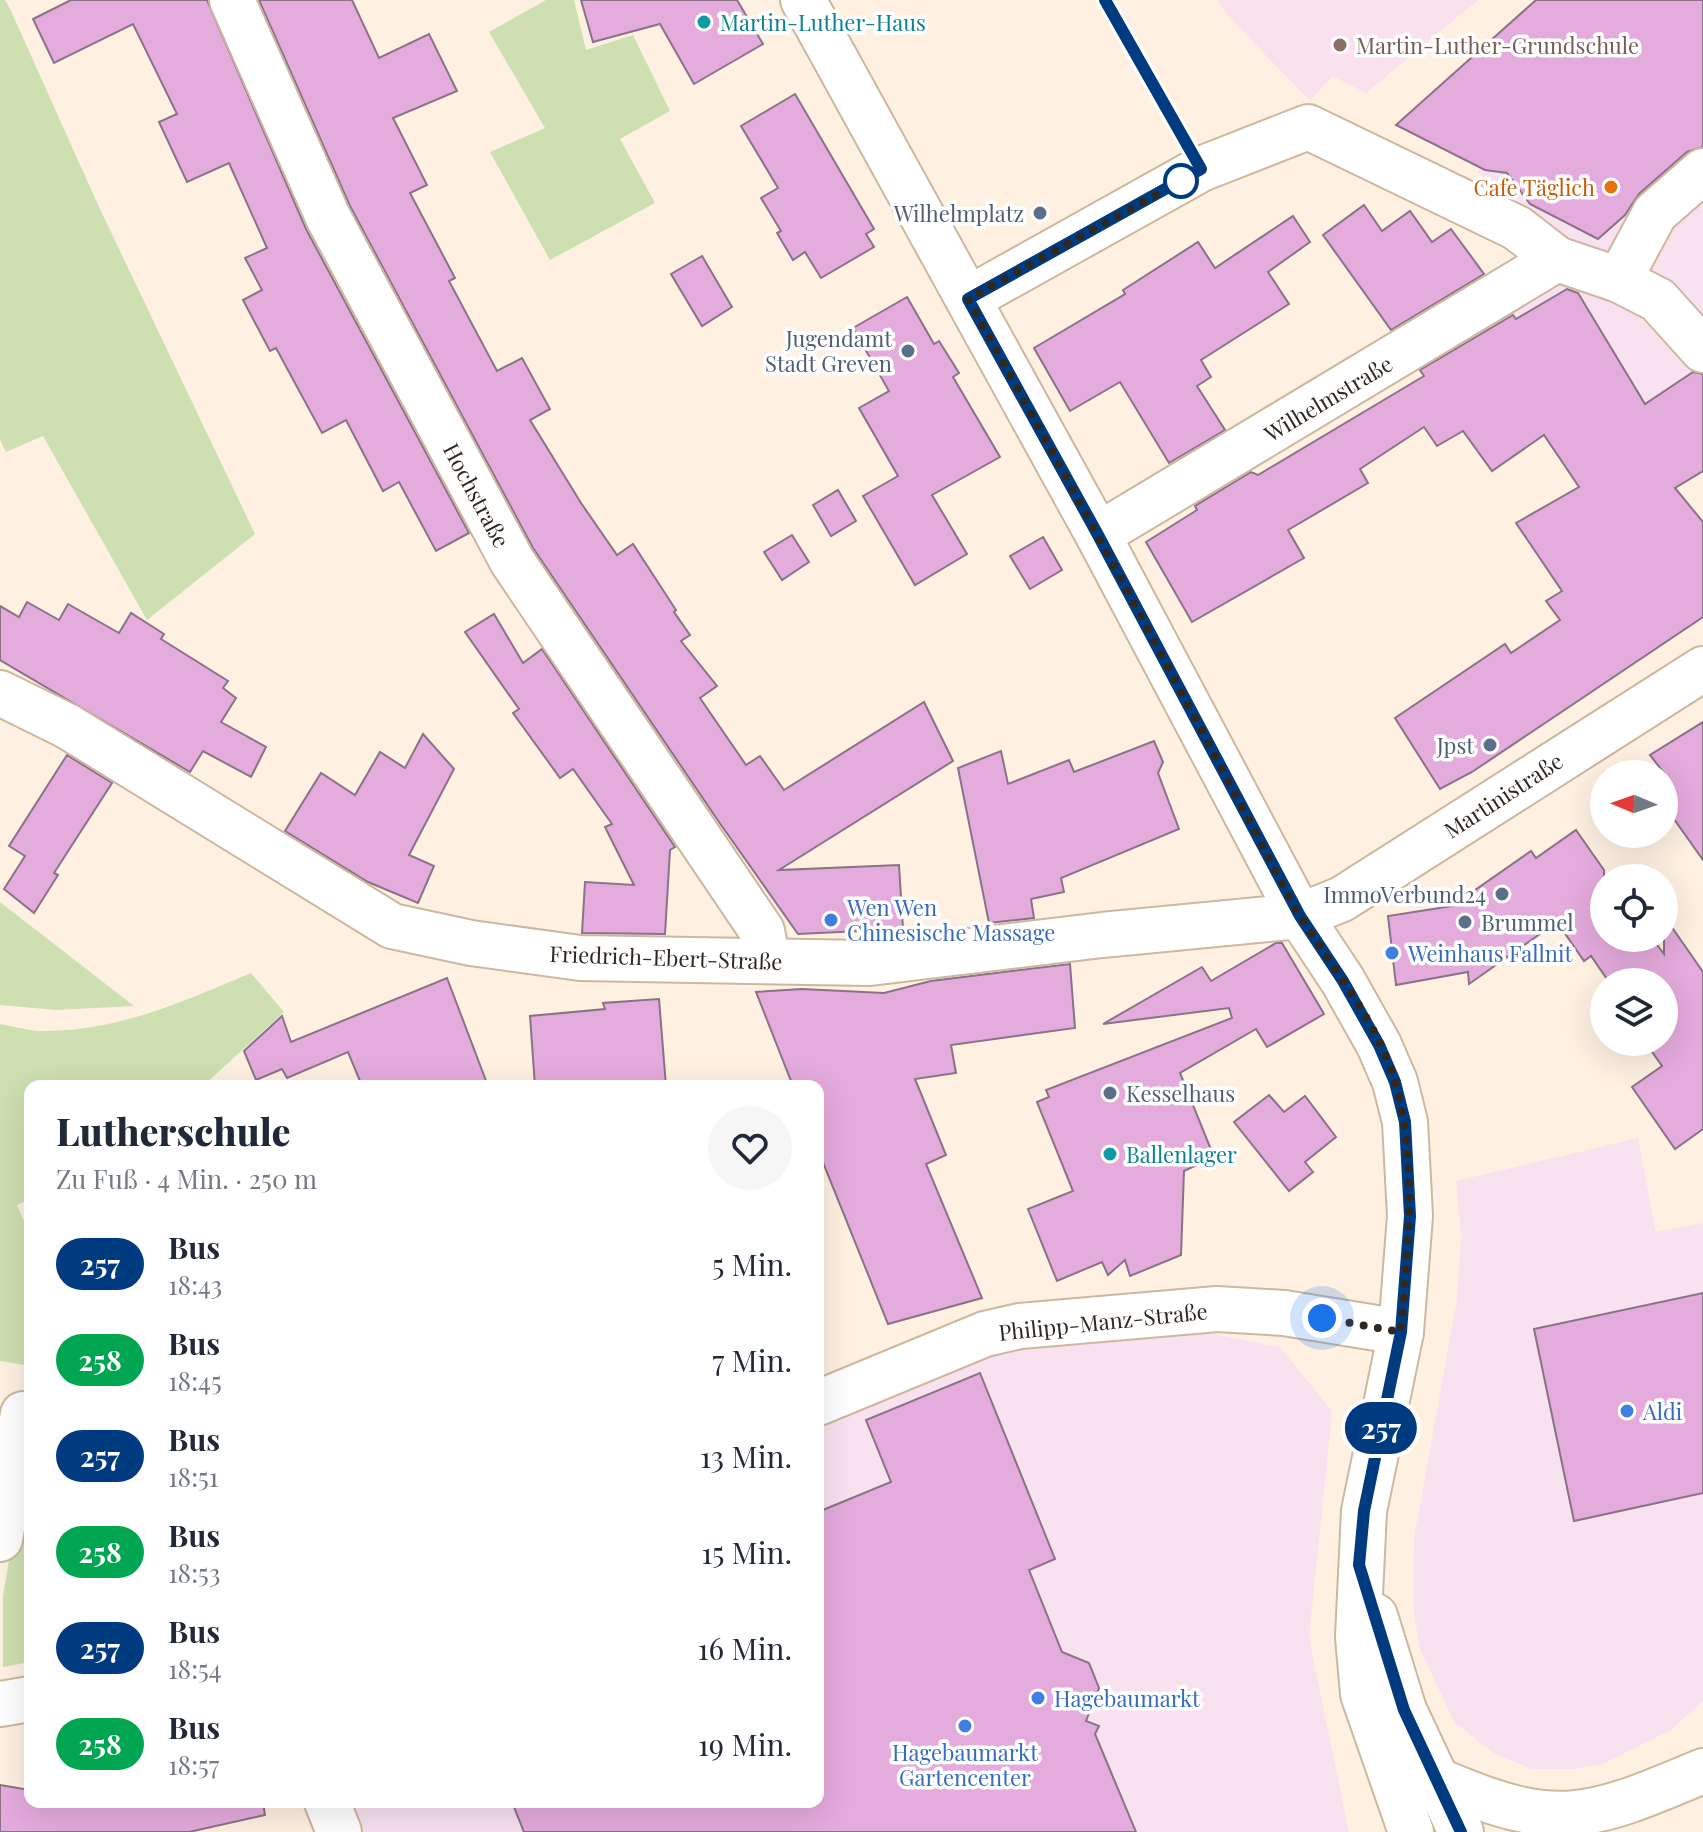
<!DOCTYPE html>
<html lang="de">
<head>
<meta charset="utf-8">
<style>
  :root { --surface:#fff; --page:#f6f6f7; --text:#1f2937; --muted:#747a83 }
  body { margin:0; font-family:"Playfair Display",serif; background:var(--page); color:var(--text); height:100vh; display:flex; flex-direction:column; font-size:30px; white-space:nowrap }
  * { box-sizing:border-box; margin:0 }
  p { font-size:26px; color:var(--muted) }
  .icon { flex:none; width:44px; height:44px; fill:none; stroke:currentColor; stroke-width:2; stroke-linecap:round; stroke-linejoin:round }
  .map { position:relative; flex:1; overflow:hidden }
  .panel { position:absolute; left:24px; top:1080px; width:800px; height:728px; display:flex; flex-direction:column; background:var(--surface); border-radius:16px; box-shadow:0 8px 32px #0002 }
  .panel>* { flex:none }
  .badge { padding:0 16px; border-radius:26px; font-size:28px; line-height:52px }
  .needle { width:52px; rotate:272deg }
  .controls { position:absolute; left:1590px; top:760px; display:grid; gap:16px }
  .controls a { display:grid; place-items:center; width:88px; height:88px; border-radius:50%; background:var(--surface); box-shadow:0 8px 32px #0002; font-size:40px }
  .you { position:absolute; width:40px; height:40px; margin:-20px; border:6px solid #fff; border-radius:50%; background:#1a73e8; box-shadow:0 0 0 12px #1a73e833 }
  .map>.badge { position:absolute; translate:-50% -50%; box-shadow:0 0 0 4px #fff }
  .round { display:grid; place-items:center; flex:none; width:84px; height:84px; border-radius:42px; background:var(--page) }
  .headline { display:flex; align-items:center; justify-content:space-between; height:136px; padding:0 32px }
  h1 { font-size:38px; font-weight:800; line-height:60px }
  ul { padding:0; list-style:none }
  li { display:flex; align-items:center; gap:24px; height:96px; padding:0 32px }
  li div { flex:1 }
  li b { display:block; font-size:30px }
  li em { font-style:normal }
  li .badge { min-width:88px; font-weight:700; text-align:center }
  .map>svg:first-child { display:block }
  .commercial { fill:#f8e2f0 }
  .education { fill:#f9e2ee }
  .green { fill:#cee0b1 }
  .building { fill:#e4abdd; stroke:#8a7287; stroke-width:2 }
  .lines { fill:none; stroke-linecap:round; stroke-linejoin:round }
  .minor-casing { stroke:#cdb79f; stroke-width:48 }
  .major-casing { stroke:#cdb79f; stroke-width:48 }
  .minor { stroke:#fff; stroke-width:44 }
  .major { stroke:#fff; stroke-width:44 }
  .line-casing { stroke:#fff; stroke-width:18 }
  .line { stroke:#003b80; stroke-width:12 }
  .walk { stroke:#30271e; stroke-width:8; stroke-dasharray:0 14.4 }
  .culture-dot { fill:#0f9aa8; stroke:#fff; stroke-width:3 }
  .education-dot { fill:#8d6e63; stroke:#fff; stroke-width:3 }
  .stop-dot { fill:#fff; stroke:#003b80; stroke-width:4 }
  .food-dot { fill:#e8710a; stroke:#fff; stroke-width:3 }
  .service-dot { fill:#5c6f8a; stroke:#fff; stroke-width:3 }
  .shop-dot { fill:#3f7fe0; stroke:#fff; stroke-width:3 }
  .labels { text-anchor:middle; dominant-baseline:central; stroke-width:7; stroke-linejoin:round; paint-order:stroke }
  .culture-label { font-size:22px; fill:#0d838f; stroke:#fff; text-anchor:start }
  .education-label { font-size:22px; fill:#785e54; stroke:#fff; text-anchor:start }
  .food-label { font-size:22px; fill:#c56008; stroke:#fff; text-anchor:end }
  .service-label { font-size:22px; fill:#4e5e75; stroke:#fff; text-anchor:end }
  .street-label { font-size:22px; fill:#30271e; stroke:#fff }
  .shop-label { font-size:22px; fill:#366cbe; stroke:#fff; text-anchor:start }
</style>
</head>
<body>
<div class="map">
<svg width="1703" height="1832" viewBox="0 0 1703 1832">
  <rect width="100%" height="100%" fill="#fff1e2"/>
  <!-- commercial -->
  <g class="commercial">
    <polygon points="1703,0 1703,407 1529,427 1477,330 1561,280 1564,234 1477,172 1600,44"/>
    <polygon points="1638,1138 1656,1232 1703,1223 1703,1701 1671,1730 1603,1764 1575,1769 1532,1769 1495,1754 1454,1722 1420,1649 1413,1606 1414,1538 1457,1299 1461,1236 1456,1181"/>
    <polygon points="1162,1324 1280,1347 1332,1411 1309,1638 1349,1832 320,1832 309,1802 818,1802 818,1426 988,1352"/>
  </g>
  <!-- education -->
  <polygon class="education" points="1218,0 1478,0 1366,93 1332,76 1310,101 1227,15"/>
  <!-- green -->
  <g class="green">
    <polygon points="0,0 5,0 11,11 99,207 255,534 147,620 43,436 6,452 0,440"/>
    <polygon points="546,0 574,0 586,50 633,35 670,111 620,139 655,203 550,260 490,152 545,128 489,32"/>
    <polygon points="0,902 134,1006 56,1010 0,1005"/>
    <path d="M 251,973 L 284,1012 L 203,1086 L 30,1086 L 30,1199 L 17,1205 L 30,1235 L 30,1366 L 0,1361 L 0,1024 C 16,1027 33,1032 49,1031 C 121,1030 187,1000 251,973 Z"/>
    <polygon points="30,1460 30,1662 3,1667 3,1596 24,1471"/>
  </g>
  <!-- building -->
  <g class="building">
    <polygon points="71,0 207,0 306,229 469,533 436,551 399,482 383,491 346,420 322,433 276,348 270,351 243,300 262,290 245,258 267,248 229,163 187,182 159,122 177,114 133,24 54,63 33,19"/>
    <polygon points="259,0 352,0 379,58 429,34 457,91 393,118 427,185 410,193 455,278 449,281 497,371 522,358 550,409 530,420 581,503 617,555 633,544 676,610 674,612 690,635 681,641 717,686 700,698 746,765 760,756 784,790 924,702 953,761 779,870 899,865 903,929 798,934 719,822 533,548 350,206"/>
    <polygon points="581,0 737,0 763,44 694,84 660,24 593,42"/>
    <polygon points="1536,0 1703,0 1703,147 1687,152 1639,194 1625,215 1598,239 1530,204 1507,173 1485,170 1396,125"/>
    <polygon points="795,94 874,229 866,234 874,247 821,278 805,252 793,260 777,233 781,231 761,198 778,188 741,126"/>
    <polygon points="1364,205 1382,231 1410,211 1432,242 1451,229 1484,274 1391,330 1323,235"/>
    <polygon points="1293,216 1310,242 1268,272 1289,304 1201,360 1211,377 1197,386 1225,430 1169,463 1120,382 1070,411 1034,348 1125,294 1123,290 1198,242 1215,268"/>
    <polygon points="702,256 732,307 702,326 671,274"/>
    <polygon points="1567,289 1578,293 1645,404 1693,372 1703,374 1703,471 1675,488 1703,522 1703,617 1472,772 1440,789 1395,718 1505,644 1511,653 1560,620 1546,601 1562,591 1516,523 1579,487 1544,435 1492,471 1463,431 1437,446 1424,427 1360,469 1368,483 1288,530 1304,558 1192,622 1146,542 1197,510 1195,506 1251,472 1258,475 1424,376 1420,370 1513,315 1516,319"/>
    <polygon points="907,297 934,344 939,341 959,373 953,377 1000,457 932,495 967,554 915,585 863,496 898,476 859,408 889,391 853,328"/>
    <polygon points="838,490 856,521 831,536 813,505"/>
    <polygon points="792,535 809,562 782,580 764,552"/>
    <polygon points="1043,537 1062,570 1030,589 1010,556"/>
    <polygon points="27,602 59,620 68,604 119,633 131,613 164,634 161,639 228,681 223,688 236,698 221,722 266,747 251,777 203,751 190,772 0,660 0,606 19,617"/>
    <polygon points="494,614 523,663 542,649 675,847 670,850 665,934 582,933 585,882 634,885 605,827 612,824 573,769 560,778 513,713 519,709 465,632"/>
    <polygon points="1703,722 1703,860 1664,805 1664,773 1650,755"/>
    <polygon points="423,734 454,769 409,855 434,866 418,903 368,882 285,831 321,773 355,795 380,752 405,768"/>
    <polygon points="1154,741 1163,762 1158,773 1179,829 1061,878 1064,892 1031,899 1034,918 989,923 958,768 1001,751 1008,784 1069,760 1074,772"/>
    <polygon points="67,755 112,783 54,873 58,875 34,913 4,889 25,856 9,846"/>
    <polygon points="1576,830 1604,870 1604,938 1652,938 1664,954 1664,916 1703,972 1703,1129 1675,1149 1632,1087 1662,1066 1645,1042 1664,1042 1664,982 1609,982 1591,956 1584,961 1557,922 1469,984 1468,972 1396,985 1388,916 1452,906 1531,851 1536,858"/>
    <polygon points="1276,943 1282,943 1324,1014 1267,1047 1256,1029 1180,1073 1214,1157 1184,1171 1181,1255 1130,1276 1125,1260 1108,1275 1102,1262 1057,1281 1028,1209 1073,1191 1037,1102 1049,1097 1046,1090 1232,1018 1229,1008 1103,1024 1202,967 1211,981"/>
    <polygon points="1070,964 1075,1028 951,1045 956,1073 915,1079 946,1155 926,1164 982,1298 888,1324 818,1150 818,1086 793,1086 756,992 802,989 884,993 931,981"/>
    <polygon points="447,978 488,1086 362,1086 348,1052 287,1078 282,1069 256,1080 244,1051 282,1016 291,1042"/>
    <polygon points="659,999 666,1086 535,1086 530,1016 605,1009 603,1003"/>
    <polygon points="1269,1095 1284,1112 1305,1096 1336,1137 1305,1162 1313,1172 1289,1191 1234,1122"/>
    <polygon points="1703,1293 1703,1493 1574,1521 1534,1329"/>
    <polygon points="980,1373 1055,1559 1029,1570 1062,1652 1089,1663 1099,1688 1086,1721 1099,1726 1095,1734 1136,1832 524,1832 512,1802 818,1802 818,1512 891,1482 866,1420"/>
    <polygon points="0,1785 30,1790 30,1802 263,1802 265,1815 189,1832 0,1832"/>
  </g>
  <g class="lines">
    <defs>
      <g id="minor">
        <polyline points="232,0 328,217 512,561 762,931 768,961"/>
        <polyline points="803,0 1098,535 1300,916 1343,981 1379,1045 1395,1082 1405,1122 1410,1216 1401,1332 1364,1511 1358,1637 1363,1694 1411,1832"/>
        <polyline points="1619,280 1655,213 1703,171"/>
        <polyline points="968,299 1201,169 1308,127 1517,228 1557,259 1619,280 1658,300 1703,350"/>
        <polyline points="1098,535 1557,259"/>
        <polyline points="0,693 67,726 392,926 471,943 580,958 870,963 1102,935 1300,916 1342,899 1703,669"/>
        <polyline points="818,1403 985,1334 1020,1326 1217,1309 1284,1313 1401,1332"/>
        <polyline points="0,1539 23,1414 30,1415"/>
        <polyline points="1375,1616 1404,1710 1461,1832"/>
        <polyline points="0,1704 30,1699"/>
        <polyline points="327,1802 339,1832"/>
      </g>
      <path id="major" d="M 1437,1780 C 1557,1832 1587,1820 1703,1771"/>
    </defs>
    <!-- minor casing -->
    <use href="#minor" class="minor-casing"/>
    <!-- major casing -->
    <use href="#major" class="major-casing"/>
    <!-- minor -->
    <use href="#minor" class="minor"/>
    <!-- major -->
    <use href="#major" class="major"/>
  </g>
  <g class="lines">
    <defs>
      <polyline id="line" points="1105,0 1201,169 968,299 1098,535 1300,916 1343,981 1379,1045 1395,1082 1405,1122 1410,1216 1401,1332 1364,1511 1359,1565 1404,1710 1461,1832"/>
    </defs>
    <!-- line casing -->
    <use href="#line" class="line-casing"/>
    <!-- line -->
    <use href="#line" class="line"/>
    <!-- walk -->
    <path class="walk" d="M 1181,181 L 968,299 C 1077,495 1182,692 1286,891 C 1320,955 1376,1014 1396,1085 C 1418,1166 1407,1250 1401,1332 L 1322,1318"/>
  </g>
  <!-- markers -->
  <g class="culture-dot">
    <circle cx="704" cy="22" r="8"/>
    <circle cx="1110" cy="1154" r="8"/>
  </g>
  <circle class="education-dot" cx="1340" cy="45" r="8"/>
  <circle class="stop-dot" cx="1181" cy="181" r="16"/>
  <circle class="food-dot" cx="1611" cy="187" r="8"/>
  <g class="service-dot">
    <circle cx="1040" cy="213" r="8"/>
    <circle cx="908" cy="351" r="8"/>
    <circle cx="1490" cy="745" r="8"/>
    <circle cx="1502" cy="894" r="8"/>
    <circle cx="1465" cy="922" r="8"/>
    <circle cx="1110" cy="1093" r="8"/>
  </g>
  <g class="shop-dot">
    <circle cx="831" cy="920" r="8"/>
    <circle cx="1392" cy="953" r="8"/>
    <circle cx="1627" cy="1411" r="8"/>
    <circle cx="1038" cy="1698" r="8"/>
    <circle cx="965" cy="1726" r="8"/>
  </g>
  <g class="labels">
    <!-- culture labels -->
    <g class="culture-label">
      <text x="720" y="22">Martin-Luther-Haus</text>
      <text x="1126" y="1154">Ballenlager</text>
    </g>
    <!-- education labels -->
    <g class="education-label">
      <text x="1356" y="45">Martin-Luther-Grundschule</text>
    </g>
    <!-- food labels -->
    <g class="food-label">
      <text x="1595" y="187">Cafe Täglich</text>
    </g>
    <!-- service labels -->
    <g class="service-label">
      <text x="1024" y="213">Wilhelmplatz</text>
      <text x="892" y="338">Jugendamt<tspan x="892" dy="25">Stadt Greven</tspan></text>
      <text x="1474" y="745">Jpst</text>
      <text x="1486" y="894">ImmoVerbund24</text>
      <text x="1481" y="922" text-anchor="start">Brummel</text>
      <text x="1126" y="1093" text-anchor="start">Kesselhaus</text>
    </g>
    <!-- street labels -->
    <g class="street-label">
      <text transform="translate(1328 398) rotate(-31)">Wilhelmstraße</text>
      <text transform="translate(477 495) rotate(62)">Hochstraße</text>
      <text transform="translate(1503 795) rotate(-33)">Martinistraße</text>
      <text transform="translate(666 957) rotate(2)">Friedrich-Ebert-Straße</text>
      <text transform="translate(1103 1321) rotate(-6)">Philipp-Manz-Straße</text>
    </g>
    <!-- shop labels -->
    <g class="shop-label">
      <text x="847" y="907">Wen Wen<tspan x="847" dy="25">Chinesische Massage</tspan></text>
      <text x="1408" y="953">Weinhaus Fallnit</text>
      <text x="1643" y="1411">Aldi</text>
      <text x="1054" y="1698">Hagebaumarkt</text>
      <text x="965" y="1752" text-anchor="middle">Hagebaumarkt<tspan x="965" dy="25">Gartencenter</tspan></text>
    </g>
  </g>
</svg>
<div class="controls">
<a><svg class="needle" viewBox="-14 -14 28 28"><path d="M0-13l5 13h-10z" fill="#e53935"/><path d="M0 13l5-13h-10z" fill="#747a83"/></svg></a>
<a><svg class="icon" aria-label="locate" viewBox="0 0 24 24"><circle cx="12" cy="12" r="6"/><path d="M12 2v4M12 18v4M2 12h4M18 12h4"/></svg></a>
<a><svg class="icon" aria-label="layers" viewBox="0 0 24 24"><path d="M12 4l9 5-9 5-9-5zM3 14l9 5 9-5"/></svg></a>
</div>
<div class="you" style="left:1322px;top:1318px"></div>
<b class="badge" style="left:1381px;top:1428px;background:#003b80;color:#fff">257</b>
<section class="panel">
<div class="headline"><div><h1>Lutherschule</h1><p>Zu Fuß · 4 Min. · 250 m</p></div><a class="round"><svg class="icon" aria-label="heart" viewBox="0 0 24 24"><path d="M12 20l-8-8c-3-5 5-10 8-4 3-6 11-1 8 4z"/></svg></a></div>
<ul>
<li><span class="badge" style="background:#003b80;color:#fff">257</span><div><b>Bus</b><p>18:43</p></div><em>5 Min.</em></li>
<li><span class="badge" style="background:#00a651;color:#fff">258</span><div><b>Bus</b><p>18:45</p></div><em>7 Min.</em></li>
<li><span class="badge" style="background:#003b80;color:#fff">257</span><div><b>Bus</b><p>18:51</p></div><em>13 Min.</em></li>
<li><span class="badge" style="background:#00a651;color:#fff">258</span><div><b>Bus</b><p>18:53</p></div><em>15 Min.</em></li>
<li><span class="badge" style="background:#003b80;color:#fff">257</span><div><b>Bus</b><p>18:54</p></div><em>16 Min.</em></li>
<li><span class="badge" style="background:#00a651;color:#fff">258</span><div><b>Bus</b><p>18:57</p></div><em>19 Min.</em></li>
</ul>
</section>
</div>
</body>
</html>
